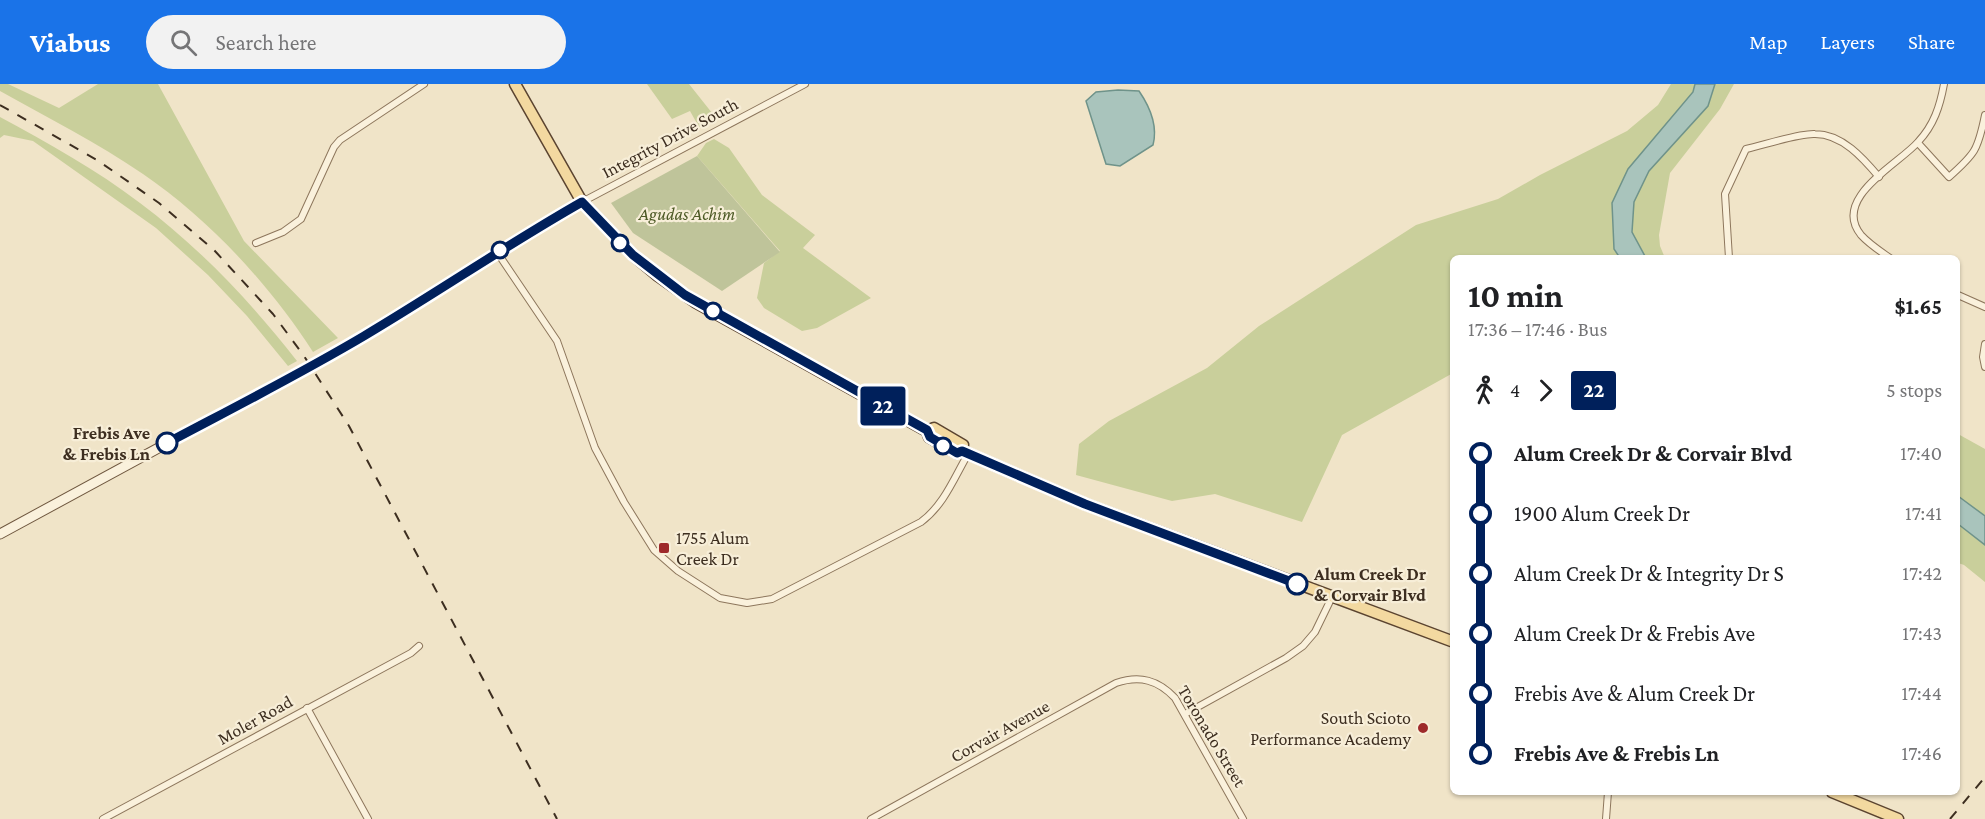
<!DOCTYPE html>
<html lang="en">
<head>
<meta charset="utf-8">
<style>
  :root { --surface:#fff; --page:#f2f2f2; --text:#202124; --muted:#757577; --accent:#1a73e8 }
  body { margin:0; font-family:"Crimson Pro",serif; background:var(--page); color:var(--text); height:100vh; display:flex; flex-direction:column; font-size:22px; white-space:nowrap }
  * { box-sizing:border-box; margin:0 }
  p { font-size:20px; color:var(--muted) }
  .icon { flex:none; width:33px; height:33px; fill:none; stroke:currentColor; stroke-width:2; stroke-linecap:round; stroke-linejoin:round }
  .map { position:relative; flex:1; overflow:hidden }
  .drawer { position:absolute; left:1450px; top:171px; width:510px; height:540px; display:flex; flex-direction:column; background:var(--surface); border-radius:9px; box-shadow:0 2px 4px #0004 }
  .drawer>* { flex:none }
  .badge { padding:0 12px; border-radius:4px; font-size:21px; line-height:39px }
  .map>.badge { position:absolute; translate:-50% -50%; box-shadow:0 0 0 3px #fff }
  .legs { display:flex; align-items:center; gap:9px; height:66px; padding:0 18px; font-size:20px }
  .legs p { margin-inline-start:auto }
  .overview { display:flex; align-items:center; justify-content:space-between; height:102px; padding:0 18px }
  h1 { font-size:33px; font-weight:700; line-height:45px }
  ul { padding:0 18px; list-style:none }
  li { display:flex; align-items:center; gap:21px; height:60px; font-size:22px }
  li i { display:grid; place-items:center; width:9px; height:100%; margin:0 8px; background:currentColor }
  li i::after { content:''; width:15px; height:15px; margin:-8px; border:4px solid; border-radius:50%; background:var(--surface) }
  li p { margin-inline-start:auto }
  li:first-child i { background:linear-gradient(#0000 50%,currentColor 0) }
  li:last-child i { background:linear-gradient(currentColor 50%,#0000 0) }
  header { display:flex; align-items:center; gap:36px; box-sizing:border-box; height:84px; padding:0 30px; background:var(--accent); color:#fff }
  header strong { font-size:28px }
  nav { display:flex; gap:33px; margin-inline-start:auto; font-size:21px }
  .search { width:420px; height:54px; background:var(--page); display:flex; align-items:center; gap:15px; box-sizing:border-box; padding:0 21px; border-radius:33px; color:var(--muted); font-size:22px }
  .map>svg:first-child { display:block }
  .green { fill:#c9cf9b }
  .cemetery { fill:#bfc49a }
  .water { fill:#a9c4bc; stroke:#6f938a; stroke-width:1.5 }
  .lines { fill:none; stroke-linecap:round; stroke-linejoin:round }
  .minor-casing { stroke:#8d765c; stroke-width:8 }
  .secondary-casing { stroke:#6f573f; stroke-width:11 }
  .primary-casing { stroke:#5b4430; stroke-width:13 }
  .minor { stroke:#faf1dc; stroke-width:6 }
  .secondary { stroke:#faf1dc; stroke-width:9 }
  .primary { stroke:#f3d9a0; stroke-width:10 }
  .rail { stroke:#3d2e20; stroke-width:2; stroke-dasharray:10 10; stroke-linecap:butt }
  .line-1-casing { stroke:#fff; stroke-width:14 }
  .line-1 { stroke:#00205b; stroke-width:9 }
  .stop-1-dot { fill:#fff; stroke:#00205b; stroke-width:3 }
  .poi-dot { fill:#9e2a2b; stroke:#f7eed8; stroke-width:2 }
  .labels { text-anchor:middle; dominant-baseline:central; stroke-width:4.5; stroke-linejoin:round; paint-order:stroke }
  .street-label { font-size:18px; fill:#3d2e20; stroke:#f7eed8 }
  .park-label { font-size:18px; font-style:italic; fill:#4d5a26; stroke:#f7eed8 }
  .stop-label { font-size:18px; font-weight:bold; fill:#3d2e20; stroke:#f7eed8; text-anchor:end }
  .poi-label { font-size:18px; fill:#3d2e20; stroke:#f7eed8; text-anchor:start }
</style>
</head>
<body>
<header>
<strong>Viabus</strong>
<div class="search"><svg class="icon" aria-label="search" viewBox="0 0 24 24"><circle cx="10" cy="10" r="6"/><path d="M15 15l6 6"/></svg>Search here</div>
<nav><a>Map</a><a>Layers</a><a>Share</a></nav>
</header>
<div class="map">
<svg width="1985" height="735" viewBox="0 0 1985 735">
  <rect width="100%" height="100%" fill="#f0e4c8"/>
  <!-- green -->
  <g class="green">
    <path d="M 0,0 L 8,0 L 59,24 L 98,0 L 158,0 L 244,157 L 338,254 L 313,268 C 269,200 210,136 143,90 C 98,59 48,34 0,7 Z"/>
    <polygon points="647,0 689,0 716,34 699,43 690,27 672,35"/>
    <polygon points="1671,0 1695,0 1693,8 1628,85 1614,165 1620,174 1454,174 1453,289 1342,351 1302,438 1215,410 1172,417 1076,391 1079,360 1109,337 1207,284 1259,242 1416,141 1498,115 1540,91 1627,47 1658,21"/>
    <polygon points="1715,0 1734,0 1720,25 1670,89 1659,151 1660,162 1665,174 1646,174 1632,148 1634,118 1649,87 1708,22"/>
    <path d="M 0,33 C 48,59 97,86 140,119 C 200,164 251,218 297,277 L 288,282 L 247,232 L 208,191 L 156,144 L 33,57 L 4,51 L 0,54 Z"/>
    <polygon points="714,55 729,64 762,111 815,151 803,164 871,214 817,244 802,247 764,224 757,214 764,179 780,167 697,72 706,59"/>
    <polygon points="1958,350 1985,365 1985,432 1958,412"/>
    <polygon points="1958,440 1985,461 1985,498 1964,481 1958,479"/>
  </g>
  <!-- cemetery -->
  <polygon class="cemetery" points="697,72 780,168 722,207 633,149 611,119"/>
  <!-- water -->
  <g class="water">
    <polygon points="1695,0 1715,0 1708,22 1649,87 1634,118 1632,148 1646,174 1620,174 1614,165 1612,119 1628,85 1693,8"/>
    <path d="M 1118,6 L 1139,7 C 1150,23 1158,42 1153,61 L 1120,82 L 1106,80 L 1086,17 L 1096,8 Z"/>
    <polygon points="1958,412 1985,432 1985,461 1958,440"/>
  </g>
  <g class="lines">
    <defs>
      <g id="minor">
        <path d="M 1918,59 L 1949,93 C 1975,70 1978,66 1985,31"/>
        <polyline points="582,118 805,0"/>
        <polyline points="256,159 283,148 301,135 334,63 340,56 424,0"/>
        <path d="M 497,168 L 557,257 L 595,364 L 624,418 L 654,466 L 678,487 L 720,514 L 747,519 L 772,515 L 921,438 C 944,421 954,394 968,370"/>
        <path d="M 1729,174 L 1725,110 L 1746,65 C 1764,61 1799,49 1815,50 C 1842,50 1863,74 1879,93"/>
        <path d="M 1890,174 C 1880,167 1869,160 1861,151 C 1831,114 1899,80 1918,58 C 1934,41 1940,22 1944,0"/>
        <polyline points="1958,211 1985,223"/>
        <polyline points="1985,260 1983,273 1985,283"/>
        <polyline points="307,624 368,735"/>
        <polyline points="1185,630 1286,574 1303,562 1315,548 1332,513"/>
        <polyline points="103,735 411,569 419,562"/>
        <path d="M 871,735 L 1116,599 C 1140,591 1158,596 1175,614 L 1243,735"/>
        <polyline points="1606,735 1608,708"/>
      </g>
      <path id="secondary" d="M 0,450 L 361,254 C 435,209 507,160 582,118"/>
      <g id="primary">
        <polyline points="515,0 582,118 633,171 658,192 695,218 927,347 929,353 957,369 962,367 1085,420 1454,558"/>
        <polyline points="927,347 934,344 963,361 962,367"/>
        <polyline points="1832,708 1898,735"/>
      </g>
    </defs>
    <!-- minor casing -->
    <use href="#minor" class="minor-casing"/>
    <!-- secondary casing -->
    <use href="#secondary" class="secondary-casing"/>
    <!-- primary casing -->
    <use href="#primary" class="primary-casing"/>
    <!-- minor -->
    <use href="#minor" class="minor"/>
    <!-- secondary -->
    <use href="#secondary" class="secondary"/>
    <!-- primary -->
    <use href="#primary" class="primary"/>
    <!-- rail -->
    <g class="rail">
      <polyline points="0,21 97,76 159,119 214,166 273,230 304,272 349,342 557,735"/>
      <polyline points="1950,735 1985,693"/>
    </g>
  </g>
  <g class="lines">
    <defs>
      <path id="line-1" d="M 167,359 C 233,324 300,290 364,252 C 438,208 508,160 582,118 L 633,171 L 685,211 L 927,346 L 930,353 L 957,369 L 962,367 L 1085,420 L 1297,500"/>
    </defs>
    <!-- line-1 casing -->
    <use href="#line-1" class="line-1-casing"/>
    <!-- line-1 -->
    <use href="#line-1" class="line-1"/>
  </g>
  <!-- markers -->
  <g class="stop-1-dot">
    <circle cx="620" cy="159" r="8"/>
    <circle cx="500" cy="166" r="8"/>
    <circle cx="713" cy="227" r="8"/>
    <circle cx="167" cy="359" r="10"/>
    <circle cx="943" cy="362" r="8"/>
    <circle cx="1297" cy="500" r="10"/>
  </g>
  <g class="poi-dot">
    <rect x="658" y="458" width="12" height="12" rx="3"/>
    <circle cx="1423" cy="644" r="6"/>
  </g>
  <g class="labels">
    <!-- street labels -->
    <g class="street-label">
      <text transform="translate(670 54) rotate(-28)">Integrity Drive South</text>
      <text transform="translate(255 636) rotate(-29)">Moler Road</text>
      <text transform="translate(1000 647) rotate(-29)">Corvair Avenue</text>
      <text transform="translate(1212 652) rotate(59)">Toronado Street</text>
    </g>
    <!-- park labels -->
    <g class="park-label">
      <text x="687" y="130">Agudas Achim</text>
    </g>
    <!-- stop labels -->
    <g class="stop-label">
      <text x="150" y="349">Frebis Ave<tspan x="150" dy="21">&amp; Frebis Ln</tspan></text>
      <text x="1314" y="490" text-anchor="start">Alum Creek Dr<tspan x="1314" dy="21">&amp; Corvair Blvd</tspan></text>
    </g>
    <!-- poi labels -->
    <g class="poi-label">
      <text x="676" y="454">1755 Alum<tspan x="676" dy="21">Creek Dr</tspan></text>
      <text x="1411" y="634" text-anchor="end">South Scioto<tspan x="1411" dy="21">Performance Academy</tspan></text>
    </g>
  </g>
</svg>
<b class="badge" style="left:883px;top:322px;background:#00205b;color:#fff">22</b>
<section class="drawer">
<div class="overview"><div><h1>10 min</h1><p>17:36 – 17:46 · Bus</p></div><b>$1.65</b></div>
<div class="legs"><svg class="icon" aria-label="walk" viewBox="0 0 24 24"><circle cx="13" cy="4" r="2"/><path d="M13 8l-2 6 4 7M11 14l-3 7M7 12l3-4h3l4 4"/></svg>4<svg class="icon" aria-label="forward" viewBox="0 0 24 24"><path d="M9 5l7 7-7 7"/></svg><b class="badge" style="background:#00205b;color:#fff">22</b><p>5 stops</p></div>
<ul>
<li><i style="color:#00205b"></i><b>Alum Creek Dr &amp; Corvair Blvd</b><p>17:40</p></li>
<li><i style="color:#00205b"></i><span>1900 Alum Creek Dr</span><p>17:41</p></li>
<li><i style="color:#00205b"></i><span>Alum Creek Dr &amp; Integrity Dr S</span><p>17:42</p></li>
<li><i style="color:#00205b"></i><span>Alum Creek Dr &amp; Frebis Ave</span><p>17:43</p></li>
<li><i style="color:#00205b"></i><span>Frebis Ave &amp; Alum Creek Dr</span><p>17:44</p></li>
<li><i style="color:#00205b"></i><b>Frebis Ave &amp; Frebis Ln</b><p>17:46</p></li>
</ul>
</section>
</div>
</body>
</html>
